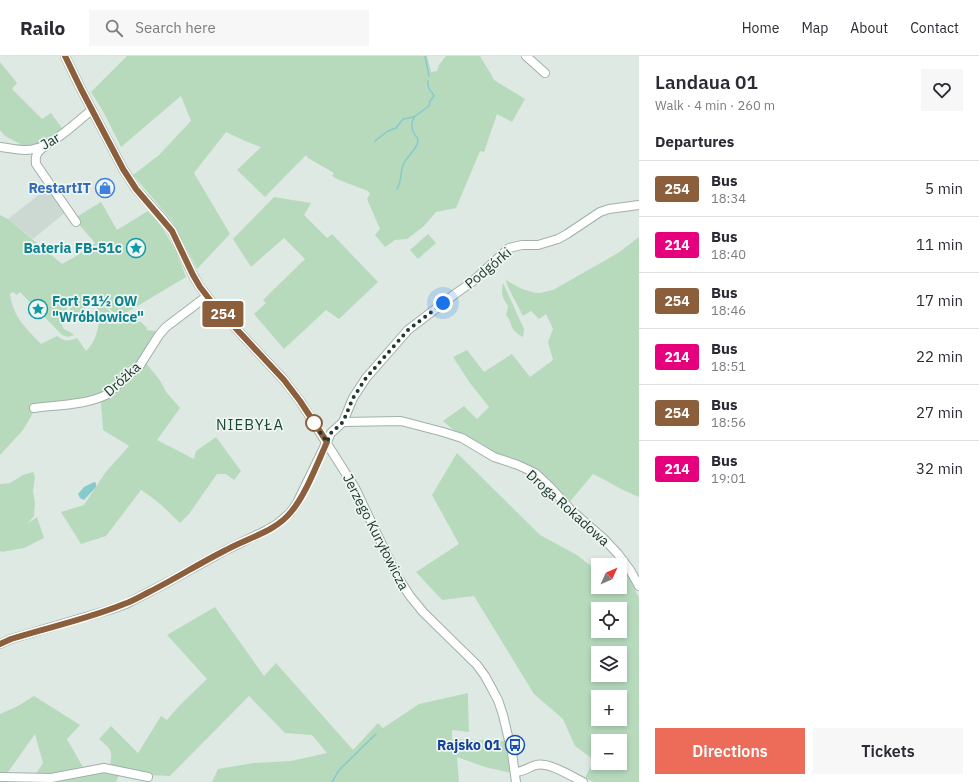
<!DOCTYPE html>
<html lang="en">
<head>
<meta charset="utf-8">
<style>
  :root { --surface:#fff; --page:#f7f7f7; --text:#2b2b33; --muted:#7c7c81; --line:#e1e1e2; --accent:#ec6c59 }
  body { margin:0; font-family:"IBM Plex Sans",sans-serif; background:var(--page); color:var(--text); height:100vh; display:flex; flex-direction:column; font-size:15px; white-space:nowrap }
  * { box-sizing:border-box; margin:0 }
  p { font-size:13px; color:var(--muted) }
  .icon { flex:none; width:22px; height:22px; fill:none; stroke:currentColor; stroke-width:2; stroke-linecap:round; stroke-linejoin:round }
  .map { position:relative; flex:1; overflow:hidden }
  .side { display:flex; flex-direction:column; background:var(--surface); width:340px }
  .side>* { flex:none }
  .badge { padding:0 8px; border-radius:3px; font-size:14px; line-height:26px }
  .needle { width:26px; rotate:45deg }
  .tools { position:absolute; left:591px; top:502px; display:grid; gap:8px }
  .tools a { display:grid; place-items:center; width:36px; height:36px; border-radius:0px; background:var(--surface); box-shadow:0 2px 6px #0003; font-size:20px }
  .you { position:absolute; width:20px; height:20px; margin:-10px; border:3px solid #fff; border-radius:50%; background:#1a73e8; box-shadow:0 0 0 6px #1a73e833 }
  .map>.badge { position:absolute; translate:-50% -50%; box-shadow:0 0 0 2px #fff }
  h2 { padding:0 16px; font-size:15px; line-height:36px }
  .round { display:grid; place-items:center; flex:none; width:42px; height:42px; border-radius:0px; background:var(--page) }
  .overview { display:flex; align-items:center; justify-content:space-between; height:68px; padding:0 16px }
  h1 { font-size:19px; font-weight:600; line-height:30px }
  .action { display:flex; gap:8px; margin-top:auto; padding:8px 16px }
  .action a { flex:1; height:46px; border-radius:0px; background:var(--accent); color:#fff; font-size:16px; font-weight:600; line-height:46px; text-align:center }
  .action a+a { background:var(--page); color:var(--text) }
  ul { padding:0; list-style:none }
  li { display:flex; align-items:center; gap:12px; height:56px; padding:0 16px; border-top:1px solid var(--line) }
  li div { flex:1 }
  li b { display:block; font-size:15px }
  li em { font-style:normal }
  li .badge { min-width:44px; font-weight:700; text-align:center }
  header { display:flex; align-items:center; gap:24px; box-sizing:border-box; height:56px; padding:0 20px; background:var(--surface); border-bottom:1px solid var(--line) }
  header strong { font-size:19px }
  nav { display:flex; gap:22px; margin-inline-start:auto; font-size:14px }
  .search { width:280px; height:36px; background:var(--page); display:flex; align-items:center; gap:10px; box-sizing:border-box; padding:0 14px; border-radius:0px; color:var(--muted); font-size:15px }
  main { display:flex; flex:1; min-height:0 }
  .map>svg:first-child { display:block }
  .built { fill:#ccd9d2 }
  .green { fill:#b7dabd; fill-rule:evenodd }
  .water { fill:#87cacd }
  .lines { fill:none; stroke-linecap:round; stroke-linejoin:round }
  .stream { stroke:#87cacd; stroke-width:1.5 }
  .minor-casing { stroke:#a1b0a9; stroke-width:10 }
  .minor { stroke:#fff; stroke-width:8 }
  .line-casing { stroke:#fff; stroke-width:9 }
  .line { stroke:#8b5e3c; stroke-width:6 }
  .walk { stroke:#20382f; stroke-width:4; stroke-dasharray:0 7.2 }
  .stop-dot { fill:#fff; stroke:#8b5e3c; stroke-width:2 }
  .labels { text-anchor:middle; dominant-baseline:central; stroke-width:3.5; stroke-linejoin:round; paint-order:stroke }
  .street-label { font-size:14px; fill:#20382f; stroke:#eef6f1 }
  .shop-label { font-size:14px; font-weight:bold; fill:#366cbe; stroke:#eef6f1; text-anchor:end }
  .culture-label { font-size:14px; font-weight:bold; fill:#0d838f; stroke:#eef6f1; text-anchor:end }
  .transit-label { font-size:14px; font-weight:bold; fill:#164399; stroke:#eef6f1; text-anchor:end }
  .neighbourhood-label { font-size:15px; letter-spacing:1px; fill:#1d4939; stroke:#eef6f1 }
</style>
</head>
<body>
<header>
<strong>Railo</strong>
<div class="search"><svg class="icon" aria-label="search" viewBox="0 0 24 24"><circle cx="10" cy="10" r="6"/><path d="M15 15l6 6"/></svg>Search here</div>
<nav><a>Home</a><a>Map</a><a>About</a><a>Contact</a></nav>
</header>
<main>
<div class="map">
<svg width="639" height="726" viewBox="0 0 639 726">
  <rect width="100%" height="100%" fill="#dee9e3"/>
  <!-- built -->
  <polygon class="built" points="49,131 66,156 33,183 8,163"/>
  <!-- green -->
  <g class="green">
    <polygon points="127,0 427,0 431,16 437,15 439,9 446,0 480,0 492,20 494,24 525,43 512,66 497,58 484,96 480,95 456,152 436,156 424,170 407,183 395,184 385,191 375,179 380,173 367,143 370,138 368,135 339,124 332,120 334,117 308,102 306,99 265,141 237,114 261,91 245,85 226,76 194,117 230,178 197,213 172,165 133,119 159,99 191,65 181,40 121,91 104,57 91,36"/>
    <polygon points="0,6 17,27 12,33 42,63 51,57 64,75 50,85 28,92 5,80 0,74"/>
    <polygon points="274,141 311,147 304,159 327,182 332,178 378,226 339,263 326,254 284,293 254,258 266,247 263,244 305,203 284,182 251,211 233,183"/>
    <path d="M 101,146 L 117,174 L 148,155 L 159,166 L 176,195 L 186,221 L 124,258 C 121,257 117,257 114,256 C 102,249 98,235 81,240 L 83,242 C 99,244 101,248 113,258 L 114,265 L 120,264 L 124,262 L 126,264 L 141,266 L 147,272 L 146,274 L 157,275 L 142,303 L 106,334 L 89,341 L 32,348 L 33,357 L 23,374 L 0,399 L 0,159 L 8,163 L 62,208 L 78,199 L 95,187 L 78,167 L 75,162 ZM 13,236 L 17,239 L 20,236 L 62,279 L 68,281 L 74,279 L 70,276 L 64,273 L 62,270 L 63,263 L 61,261 L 61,259 L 65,259 L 67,252 L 68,251 L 70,252 L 69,257 L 72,261 L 76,263 L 80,261 L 85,255 L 85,247 L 97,252 L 101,257 C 98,271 97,285 86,295 L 77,282 C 68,285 66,286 57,280 L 41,288 C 26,272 13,261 10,238 Z"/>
    <polygon points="428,178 436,187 418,203 410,194"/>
    <path d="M 639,181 L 639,441 C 623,435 608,425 593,418 L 568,448 L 546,423 L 497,399 L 458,378 L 443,365 L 464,350 L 477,363 L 489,351 L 470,327 L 453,301 L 467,294 L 484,316 L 512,298 L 530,321 L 553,304 L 548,286 L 553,273 L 546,258 L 539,263 L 531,255 L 523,260 L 508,231 L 506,224 L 522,233 L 536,237 L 540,237 L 553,234 L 618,197 Z"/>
    <path d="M 503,227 L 524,273 L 523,281 C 508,273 514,269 506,259 L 508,250 C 502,241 501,238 503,227 Z"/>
    <path d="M 145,306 L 159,323 L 167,337 L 180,352 L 157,384 L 194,403 L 196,395 L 216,381 L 241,415 L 234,424 L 226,418 L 217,418 L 189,458 L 180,467 C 168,455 156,443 141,434 L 106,480 L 81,488 L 61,456 L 84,449 L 105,417 L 129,390 L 103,374 L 101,346 L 141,311 Z"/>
    <path d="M 457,397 L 540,479 L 577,499 L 598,516 L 598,531 L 620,531 L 620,523 L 627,517 L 639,542 L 639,726 L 593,726 L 585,722 L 594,704 L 575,690 L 563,663 L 534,638 L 474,540 L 442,544 L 416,516 L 459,488 L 432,439 ZM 598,553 L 620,553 L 620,575 L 598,575 ZM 598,597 L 620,597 L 620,619 L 598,619 ZM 598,641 L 620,641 L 620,663 L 598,663 ZM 598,685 L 620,685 L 620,707 L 598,707 Z"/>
    <polygon points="33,416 35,421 33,435 35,447 34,460 27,468 37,461 44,482 24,492 2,496 0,495 0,428 10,427 23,419"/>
    <path d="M 215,551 L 264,620 L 276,607 L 353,694 L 378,667 L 383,672 L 419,648 L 468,637 L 468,647 L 469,676 L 452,674 L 452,683 L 504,685 L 511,717 L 485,711 L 457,701 L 459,726 L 212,726 L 218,713 L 253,707 L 291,705 L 327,697 L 312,679 L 285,677 L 249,640 L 170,720 L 149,719 L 110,711 C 112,694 113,695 99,683 L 111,670 L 138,697 L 161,660 L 167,664 L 179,650 L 207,623 L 167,579 Z"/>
    <polygon points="34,640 80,669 67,683 84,713 34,721 43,707 35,678 6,719 0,719 0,658 18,650"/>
    <polygon points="105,714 120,717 116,726 23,726 52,724"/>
  </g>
  <!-- water -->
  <polygon class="water" points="94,426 96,427 96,431 84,444 80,442 78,438 84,431"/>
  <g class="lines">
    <!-- stream -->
    <g class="stream">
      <polyline points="425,0 429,20"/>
      <path d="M 375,85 L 388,75 L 396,72 L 403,63 L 414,61 L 429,50 L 430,45 L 434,40 C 431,34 427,33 428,25"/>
      <path d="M 397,133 C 402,125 400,117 403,109 C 406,101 418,93 418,84 C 418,82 416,80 415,79 C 411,72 411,68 414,61"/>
      <polyline points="332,726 339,714 376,678"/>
    </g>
    <defs>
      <g id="minor">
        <polyline points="65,0 81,33 123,113 136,133 163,163 172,175 193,219 200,231 215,250 284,324 300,345 355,432 397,520 410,540 423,556 477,609 485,620 491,631 498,644 503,659 512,697 516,726"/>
        <polyline points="526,0 545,17"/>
        <path d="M 0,91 C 11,92 24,96 34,93 C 54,89 76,66 92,54"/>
        <path d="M 44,91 C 37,96 35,99 36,108 L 76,166"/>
        <path d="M 34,352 C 57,349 85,349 106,339 L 140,309 L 159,279 L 166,271 L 207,240"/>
        <polyline points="343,366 401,365 443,376 462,382 494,401 518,409 535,417 550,431 571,454 604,483 618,498 630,514 639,530"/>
        <polyline points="0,588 11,583 109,554 126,548 170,525 226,494 265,475 277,468 290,457 297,447 331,377 343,366 353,342 366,322 408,274 455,238 472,226 509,192 522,189 538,189 558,183 567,178 600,156 609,153 639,149"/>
        <path d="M 515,716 C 523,716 529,711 536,709 C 549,706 571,720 583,726"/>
        <polyline points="0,721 51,722 104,712 148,721"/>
      </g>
    </defs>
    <!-- minor casing -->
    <use href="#minor" class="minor-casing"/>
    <!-- minor -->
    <use href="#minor" class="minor"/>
  </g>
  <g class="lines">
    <defs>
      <path id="line" d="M 0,588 L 11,583 C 49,571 88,563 124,548 C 133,545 141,540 149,536 C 175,523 200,507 226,494 C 247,482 275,476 291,456 C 306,438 317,408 327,386 L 300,345 L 284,324 L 214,249 L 200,231 L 193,219 L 172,175 L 136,133 L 123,113 L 81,33 L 65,0"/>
    </defs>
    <!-- line casing -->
    <use href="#line" class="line-casing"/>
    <!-- line -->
    <use href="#line" class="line"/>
    <!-- walk -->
    <polyline class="walk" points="314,367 311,363 327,386 331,377 343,366 353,342 366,322 408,274 443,247"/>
  </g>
  <!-- icons -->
  <defs>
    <symbol id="shop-ring" viewBox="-11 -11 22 22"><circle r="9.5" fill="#eef6f1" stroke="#3f7fe0" stroke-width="1.5"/><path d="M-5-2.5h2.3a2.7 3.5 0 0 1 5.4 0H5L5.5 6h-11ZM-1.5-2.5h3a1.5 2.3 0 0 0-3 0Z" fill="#3f7fe0"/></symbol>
    <symbol id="sight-ring" viewBox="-11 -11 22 22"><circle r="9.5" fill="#eef6f1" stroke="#0f9aa8" stroke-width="1.5"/><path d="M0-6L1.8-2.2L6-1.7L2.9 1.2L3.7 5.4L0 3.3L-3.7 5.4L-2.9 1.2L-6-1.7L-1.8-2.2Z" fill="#0f9aa8"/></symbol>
    <symbol id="bus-ring" viewBox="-11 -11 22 22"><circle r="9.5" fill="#eef6f1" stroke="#1a4fb4" stroke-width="1.5"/><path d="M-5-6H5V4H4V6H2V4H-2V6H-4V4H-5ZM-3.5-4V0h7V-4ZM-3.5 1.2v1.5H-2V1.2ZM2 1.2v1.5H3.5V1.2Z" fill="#1a4fb4"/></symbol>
  </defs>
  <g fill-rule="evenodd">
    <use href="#shop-ring" x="94" y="121" width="22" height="22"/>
    <use href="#sight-ring" x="125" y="181" width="22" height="22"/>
    <use href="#sight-ring" x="27" y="242" width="22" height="22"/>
    <use href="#bus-ring" x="504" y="678" width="22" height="22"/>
  </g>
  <!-- markers -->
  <circle class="stop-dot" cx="314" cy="367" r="8"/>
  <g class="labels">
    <!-- street labels -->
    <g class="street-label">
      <text transform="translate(50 85) rotate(-30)">Jar</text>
      <text transform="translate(488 212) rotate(-40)">Podgórki</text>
      <text transform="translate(122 323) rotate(-42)">Dróżka</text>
      <text transform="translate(568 452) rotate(42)">Droga Rokadowa</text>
      <text transform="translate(376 476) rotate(63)">Jerzego Kuryłowicza</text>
    </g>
    <!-- shop labels -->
    <g class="shop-label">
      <text x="91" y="132">RestartIT</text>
    </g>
    <!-- culture labels -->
    <g class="culture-label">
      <text x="122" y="192">Bateria FB-51c</text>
      <text x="52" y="245" text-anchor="start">Fort 51½ OW<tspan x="52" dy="16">"Wróblowice"</tspan></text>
    </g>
    <!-- transit labels -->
    <g class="transit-label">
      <text x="501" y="689">Rajsko 01</text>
    </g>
    <!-- neighbourhood labels -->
    <g class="neighbourhood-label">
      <text x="250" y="368">NIEBYŁA</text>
    </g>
  </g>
</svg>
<div class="tools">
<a><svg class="needle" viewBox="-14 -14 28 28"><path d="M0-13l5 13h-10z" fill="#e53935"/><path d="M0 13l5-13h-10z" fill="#7c7c81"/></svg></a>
<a><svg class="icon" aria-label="locate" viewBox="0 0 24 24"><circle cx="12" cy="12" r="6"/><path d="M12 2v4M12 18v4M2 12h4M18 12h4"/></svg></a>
<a><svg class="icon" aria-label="layers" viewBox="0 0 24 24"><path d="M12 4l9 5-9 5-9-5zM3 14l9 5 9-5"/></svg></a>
<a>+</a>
<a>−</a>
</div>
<div class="you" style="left:443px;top:247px"></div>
<b class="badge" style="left:223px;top:258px;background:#8b5e3c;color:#fff">254</b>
</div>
<section class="side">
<div class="overview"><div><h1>Landaua 01</h1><p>Walk · 4 min · 260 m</p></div><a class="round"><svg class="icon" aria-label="heart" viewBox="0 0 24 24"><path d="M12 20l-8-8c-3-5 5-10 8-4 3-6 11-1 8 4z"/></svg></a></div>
<h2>Departures</h2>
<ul>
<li><span class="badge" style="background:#8b5e3c;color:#fff">254</span><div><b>Bus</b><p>18:34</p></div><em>5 min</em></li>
<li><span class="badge" style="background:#e6007e;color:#fff">214</span><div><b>Bus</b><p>18:40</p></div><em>11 min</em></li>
<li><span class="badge" style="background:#8b5e3c;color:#fff">254</span><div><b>Bus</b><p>18:46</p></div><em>17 min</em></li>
<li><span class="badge" style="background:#e6007e;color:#fff">214</span><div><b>Bus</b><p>18:51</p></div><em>22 min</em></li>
<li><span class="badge" style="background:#8b5e3c;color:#fff">254</span><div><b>Bus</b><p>18:56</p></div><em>27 min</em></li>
<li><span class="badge" style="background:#e6007e;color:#fff">214</span><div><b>Bus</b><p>19:01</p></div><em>32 min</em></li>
</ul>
<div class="action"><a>Directions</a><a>Tickets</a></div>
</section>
</main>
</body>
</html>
